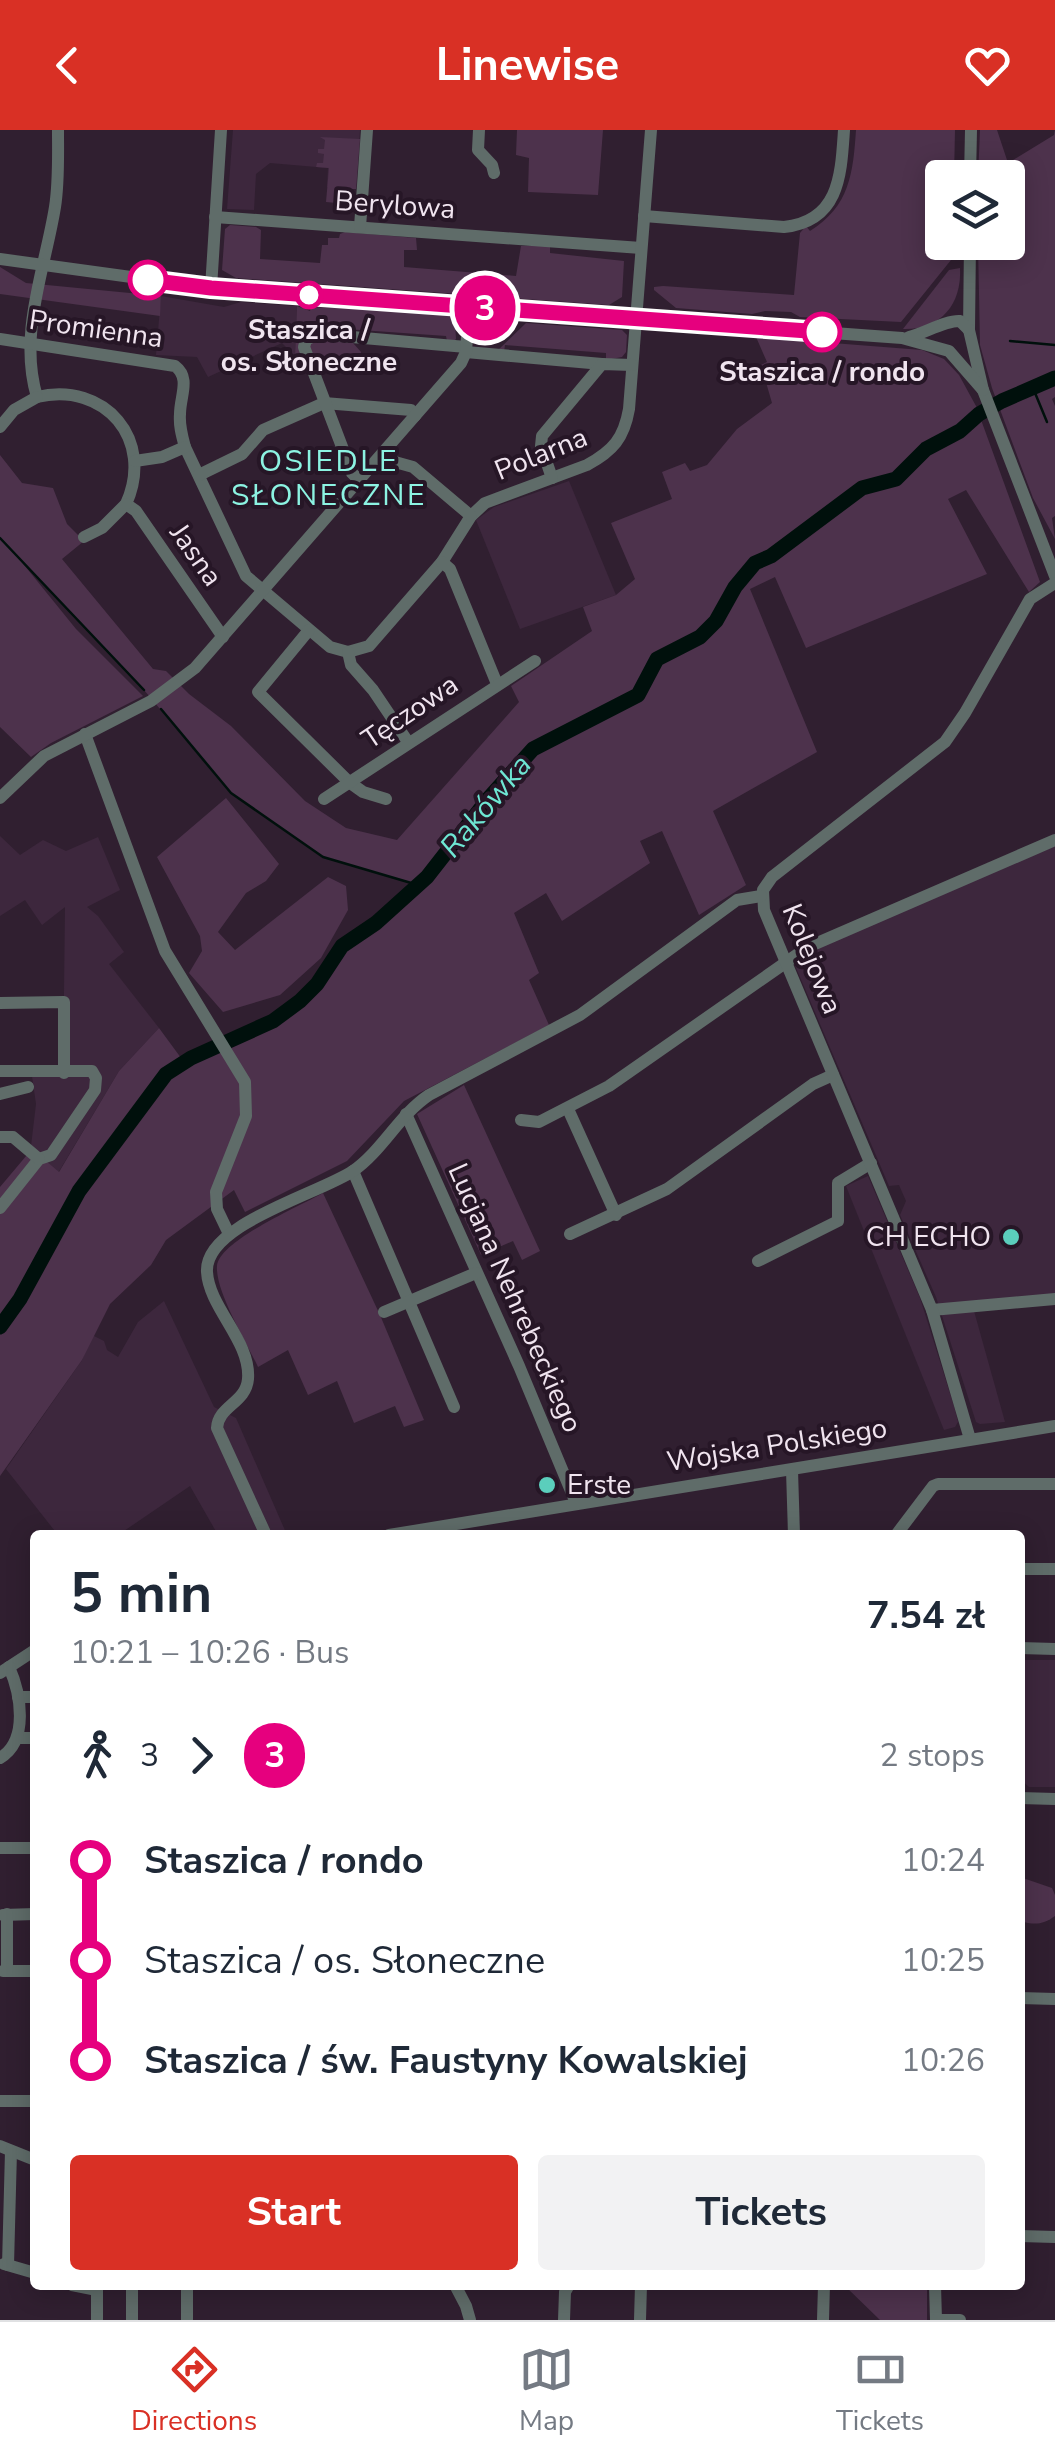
<!DOCTYPE html>
<html lang="en">
<head>
<meta charset="utf-8">
<style>
  :root { --surface:#fff; --page:#f2f2f3; --text:#1f2937; --muted:#747a83; --line:#e0e1e3; --accent:#d93025 }
  body { margin:0; font-family:"Nunito Sans",sans-serif; background:var(--page); color:var(--text); height:100vh; display:flex; flex-direction:column; font-size:38px; white-space:nowrap }
  * { box-sizing:border-box; margin:0 }
  p { font-size:32px; color:var(--muted) }
  .icon { flex:none; width:55px; height:55px; fill:none; stroke:currentColor; stroke-width:2; stroke-linecap:round; stroke-linejoin:round }
  .map { position:relative; flex:1; overflow:hidden }
  .sheet { position:absolute; left:30px; top:1400px; width:995px; height:760px; display:flex; flex-direction:column; background:var(--surface); border-radius:10px; box-shadow:0 5px 25px #0003 }
  .sheet>* { flex:none }
  .badge { padding:0 20px; border-radius:32px; font-size:35px; line-height:65px }
  .fabs { position:absolute; left:925px; top:30px; display:grid; gap:20px }
  .fabs a { display:grid; place-items:center; width:100px; height:100px; border-radius:10px; background:var(--surface); box-shadow:0 5px 25px #0003; font-size:50px }
  .map>.badge { position:absolute; translate:-50% -50%; box-shadow:0 0 0 5px #fff }
  .legs { display:flex; align-items:center; gap:15px; height:110px; padding:0 40px; font-size:32px }
  .legs p { margin-inline-start:auto }
  .overview { display:flex; align-items:center; justify-content:space-between; height:170px; padding:0 40px }
  h1 { font-size:55px; font-weight:700; line-height:75px }
  .button { display:flex; gap:20px; margin-top:auto; padding:20px 40px }
  .button a { flex:1; height:115px; border-radius:10px; background:var(--accent); color:#fff; font-size:40px; font-weight:700; line-height:115px; text-align:center }
  .button a+a { background:var(--page); color:var(--text) }
  ul { padding:0 40px; list-style:none }
  li { display:flex; align-items:center; gap:35px; height:100px; font-size:38px }
  li i { display:grid; place-items:center; width:15px; height:100%; margin:0 12px; background:currentColor }
  li i::after { content:''; width:25px; height:25px; margin:-12px; border:8px solid; border-radius:50%; background:var(--surface) }
  li p { margin-inline-start:auto }
  li:first-child i { background:linear-gradient(#0000 50%,currentColor 0) }
  li:last-child i { background:linear-gradient(currentColor 50%,#0000 0) }
  header { display:flex; justify-content:space-between; align-items:center; height:130px; padding:0 40px; background:var(--accent); color:#fff; font-size:45px; font-weight:700 }
  .menu { display:flex; justify-content:space-around; align-items:center; height:140px; border-top:2px solid var(--line); background:var(--surface); font-size:28px; color:var(--muted) }
  .menu a { display:grid; justify-items:center; gap:5px }
  .menu .selected { color:var(--accent) }
  .map>svg:first-child { display:block }
  .built { fill:#3d273d }
  .green { fill:#4d324c }
  .lines { fill:none; stroke-linecap:round; stroke-linejoin:round }
  .stream { stroke:#00100c; stroke-width:2.5 }
  .river { stroke:#00100c; stroke-width:15 }
  .minor { stroke:#5f6c69; stroke-width:12 }
  .line-1-casing { stroke:#fff; stroke-width:22 }
  .line-1 { stroke:#e6007e; stroke-width:15 }
  .stop-1-dot { fill:#fff; stroke:#e6007e; stroke-width:5 }
  .poi-dot { fill:#5bcebc; stroke:#261626; stroke-width:4 }
  .labels { text-anchor:middle; dominant-baseline:central; stroke-width:8; stroke-linejoin:round; paint-order:stroke }
  .street-label { font-size:28px; fill:#f0e4ef; stroke:#261626 }
  .stop-label { font-size:28px; font-weight:bold; fill:#f0e4ef; stroke:#261626 }
  .poi-label { font-size:28px; fill:#f0e4ef; stroke:#261626; text-anchor:end }
  .neighbourhood-label { font-size:30px; letter-spacing:2.5px; fill:#8cf3e2; stroke:#261626 }
  .water-label { font-size:30px; font-style:italic; fill:#6ee6d3; stroke:#261626 }
</style>
</head>
<body>
<header><svg class="icon" aria-label="back" viewBox="0 0 24 24"><path d="M15 5l-7 7 7 7"/></svg>Linewise<svg class="icon" aria-label="heart" viewBox="0 0 24 24"><path d="M12 20l-8-8c-3-5 5-10 8-4 3-6 11-1 8 4z"/></svg></header>
<div class="map">
<svg width="1055" height="2190" viewBox="0 0 1055 2190">
  <rect width="100%" height="100%" fill="#301f30"/>
  <!-- built -->
  <g class="built">
    <polygon points="233,0 360,0 356,59 327,57 328,38 270,33 256,44 254,80 227,79"/>
    <polygon points="161,166 224,177 241,172 297,176 295,226 282,213 208,247 197,227 156,225"/>
    <polygon points="569,351 616,465 520,499 476,390 494,377"/>
    <polygon points="0,706 20,725 43,710 66,721 98,707 120,760 87,777 98,786 124,822 109,834 159,898 119,941 58,1043 31,1016 36,974 32,946 63,947 65,777 42,795 25,770 0,786"/>
    <polygon points="1055,716 1055,1174 974,1181 1005,1292 980,1294 976,1292 936,1167 900,1085 906,1071 899,1055 889,1056 794,833 808,820"/>
    <polygon points="868,1046 920,1168 954,1276 958,1292 955,1297 944,1300 846,1056"/>
    <polygon points="164,1171 214,1277 236,1288 287,1405 218,1405 190,1356 124,1401 126,1405 58,1405 6,1339 82,1230 92,1205 104,1211 107,1220 118,1227 138,1192"/>
    <polygon points="1020,1530 1055,1530 1055,1657 1029,1657 1020,1649"/>
  </g>
  <!-- green -->
  <g class="green">
    <polygon points="517,0 603,0 598,65 528,62 529,28 516,25"/>
    <path d="M 856,0 L 955,0 L 954,47 L 942,48 L 942,112 L 952,113 L 951,130 L 901,192 L 800,187 L 791,182 L 765,181 L 752,184 L 676,178 L 654,160 L 654,157 L 663,156 L 794,165 L 800,103 L 806,96 L 810,101 C 850,76 853,43 856,0 Z"/>
    <polygon points="980,0 997,0 1008,33 1054,5 1055,0 1055,267 1052,269 1055,276 1055,386 1052,388 1055,409 1033,368 992,258 980,215 978,113 1008,112 1008,48 978,47"/>
    <polygon points="320,7 360,9 356,59 348,59 347,74 326,72 329,38 316,37 317,33 323,33 324,24 318,23 318,19 324,19 325,10"/>
    <polygon points="230,95 256,97 261,100 260,129 320,133 322,115 328,115 328,108 339,108 340,104 345,102 416,108 417,120 404,120 404,137 516,146 521,116 550,116 550,123 624,131 622,167 609,175 236,148 222,140 225,99"/>
    <polygon points="0,137 26,153 161,166 160,186 0,164"/>
    <path d="M 960,138 C 962,175 940,200 903,199 L 949,140 Z"/>
    <polygon points="297,176 310,181 311,177 447,183 455,192 456,209 453,212 447,211 446,206 346,199 345,204 361,222 360,231 295,226"/>
    <polygon points="526,193 622,200 627,205 626,222 622,227 606,230 606,223 505,215 504,222 497,221"/>
    <polygon points="756,207 922,220 944,229 959,245 976,276 1040,452 1029,462 966,360 948,369 987,444 806,518 775,447 750,459 817,622 713,681 746,755 699,785 662,701 640,711 650,733 562,791 546,763 514,783 539,843 529,850 549,895 404,971 347,1031 245,1082 234,1060 166,1110 151,1135 110,1174 82,1230 0,1346 0,1057 32,1019 59,1042 119,941 159,898 184,932 273,891 300,871 317,854 342,816 376,793 417,755 323,727 231,663 144,560 16,425 76,499 143,566 51,613 31,627 0,597 0,325 22,353 53,358 67,394 84,411 62,429 153,539 166,541 189,564 231,596 305,671 346,698 397,710 519,572 511,556 592,501 583,477 616,465 635,449 611,393 672,369 662,342 685,333 690,341 707,335 737,299 772,273 761,235 767,232"/>
    <polygon points="226,668 279,734 266,751 246,763 218,802 235,820 328,747 346,756 348,780 321,828 280,865 223,882 189,843 202,821 200,806 157,727"/>
    <polygon points="464,955 540,1121 522,1130 513,1111 481,1125 417,984"/>
    <path d="M 323,1063 L 380,1185 L 424,1290 L 404,1297 L 395,1276 L 354,1293 L 337,1251 L 308,1265 L 288,1220 L 258,1237 C 247,1213 215,1161 217,1136 C 219,1111 300,1076 323,1063 Z"/>
    <path d="M 1020,1747 L 1052,1758 L 1055,1765 L 1055,1786 C 1043,1795 1034,1795 1020,1791 Z"/>
    <polygon points="844,2155 927,2155 927,2190 880,2190"/>
  </g>
  <g class="lines">
    <!-- stream -->
    <g class="stream">
      <polyline points="1010,211 1055,215"/>
      <polyline points="1033,258 1047,292"/>
      <polyline points="0,408 144,560"/>
      <polyline points="161,579 231,663 323,727 418,755"/>
    </g>
    <!-- river -->
    <polyline class="river" points="0,1197 20,1169 79,1061 166,944 191,928 273,891 300,871 317,854 342,816 376,793 427,747 488,669 533,619 638,565 657,529 700,507 716,491 735,457 755,433 771,426 862,358 896,349 926,319 960,301 979,284 1002,271 1055,248"/>
    <!-- minor -->
    <g class="minor">
      <path d="M 58,0 C 58,26 59,52 55,77 C 45,139 18,204 37,267 C 105,251 155,310 126,374 L 136,381 L 223,507"/>
      <polyline points="479,0 478,20 492,35 494,43"/>
      <polyline points="970,48 971,0"/>
      <path d="M 644,86 L 784,97 C 840,91 841,44 844,0"/>
      <polyline points="215,87 641,118"/>
      <polyline points="360,97 367,0"/>
      <polyline points="970,112 969,200 983,260 1055,446"/>
      <polyline points="0,129 211,158 902,208 949,221 983,260"/>
      <polyline points="211,158 221,0"/>
      <path d="M 909,207 C 925,203 946,190 960,191 L 969,200"/>
      <path d="M 0,209 L 175,236 C 191,248 180,266 180,284 C 179,296 182,306 185,317 L 246,446 L 330,517 L 348,522 L 369,516 L 442,432 L 471,386 L 485,373 L 587,335 C 613,321 624,308 629,279 L 651,0"/>
      <polyline points="466,222 602,234"/>
      <polyline points="0,297 14,280 37,267"/>
      <polyline points="384,322 395,332 413,337 471,386"/>
      <polyline points="135,331 162,327 185,317"/>
      <polyline points="199,345 242,324 263,300 324,273 411,280 415,286"/>
      <polyline points="552,348 541,316 542,306 602,234 632,235"/>
      <polyline points="359,350 352,343 304,217 306,210 318,204 466,217"/>
      <polyline points="84,407 102,398 126,374"/>
      <polyline points="442,432 450,439 497,554"/>
      <polyline points="309,500 258,562 349,652 363,662 386,669"/>
      <polyline points="348,522 351,535 373,560 408,612"/>
      <polyline points="85,604 165,821 245,952 246,986 216,1062 217,1079 229,1104"/>
      <polyline points="0,668 44,626 151,571 195,538 461,233 466,222 469,177"/>
      <polyline points="324,669 535,531"/>
      <polyline points="0,873 64,872 64,943"/>
      <polyline points="0,941 92,941 96,948 95,960 51,1025 39,1029 0,1078"/>
      <polyline points="0,964 28,957"/>
      <polyline points="568,979 616,1085"/>
      <polyline points="406,984 519,1236 576,1373"/>
      <polyline points="521,990 539,992 609,956 808,817 1055,710"/>
      <polyline points="0,1007 13,1007 39,1029"/>
      <polyline points="353,1041 454,1277"/>
      <polyline points="570,1104 667,1059 813,954 833,945"/>
      <polyline points="758,1131 838,1091 838,1053 871,1033"/>
      <polyline points="932,1180 1055,1169"/>
      <polyline points="384,1182 476,1143"/>
      <polyline points="970,1309 932,1180 764,780 763,760 772,747 945,612 965,583 1030,469 1055,453"/>
      <polyline points="792,1340 794,1405"/>
      <path d="M 266,1405 L 217,1298 C 218,1276 246,1273 248,1249 C 251,1211 209,1178 207,1142 C 204,1094 319,1064 353,1041 C 382,1021 399,985 429,965 L 580,885 L 737,770 L 761,766"/>
      <polyline points="389,1405 1055,1296"/>
      <polyline points="896,1405 933,1356 938,1354 1055,1354"/>
      <polyline points="1020,1439 1055,1439"/>
      <polyline points="1020,1518 1055,1519"/>
      <polyline points="0,1543 35,1520"/>
      <polyline points="18,1567 35,1567"/>
      <polyline points="18,1608 35,1608"/>
      <path d="M 0,1628 C 29,1611 21,1564 9,1537"/>
      <polyline points="1020,1668 1055,1669"/>
      <polyline points="0,1718 35,1718"/>
      <polyline points="3,1785 35,1784"/>
      <polyline points="3,1841 35,1841"/>
      <polyline points="7,1841 7,1784"/>
      <polyline points="1020,1868 1055,1869"/>
      <polyline points="0,1971 35,1971"/>
      <polyline points="0,2016 35,2030"/>
      <polyline points="1020,2106 1055,2107"/>
      <polyline points="4,2134 35,2143"/>
      <polyline points="8,2135 11,2021"/>
      <polyline points="72,2155 97,2160"/>
      <polyline points="132,2155 132,2190"/>
      <polyline points="455,2155 466,2176 470,2190"/>
      <polyline points="935,2155 936,2190"/>
      <polyline points="97,2190 97,2155"/>
      <polyline points="187,2190 187,2155"/>
      <polyline points="564,2190 565,2162 569,2155"/>
      <polyline points="640,2190 641,2155"/>
      <polyline points="823,2190 824,2155"/>
      <polyline points="936,2190 960,2190"/>
    </g>
  </g>
  <g class="lines">
    <defs>
      <polyline id="line-1" points="148,150 211,158 822,202"/>
    </defs>
    <!-- line-1 casing -->
    <use href="#line-1" class="line-1-casing"/>
    <!-- line-1 -->
    <use href="#line-1" class="line-1"/>
  </g>
  <!-- markers -->
  <g class="stop-1-dot">
    <circle cx="148" cy="150" r="18"/>
    <circle cx="309" cy="165" r="12"/>
    <circle cx="822" cy="202" r="18"/>
  </g>
  <g class="poi-dot">
    <circle cx="1011" cy="1107" r="10"/>
    <circle cx="547" cy="1355" r="10"/>
  </g>
  <g class="labels">
    <!-- street labels -->
    <g class="street-label">
      <text transform="translate(395 75) rotate(4)">Berylowa</text>
      <text transform="translate(96 199) rotate(8)">Promienna</text>
      <text transform="translate(541 324) rotate(-22)">Polarna</text>
      <text transform="translate(196 425) rotate(55)">Jasna</text>
      <text transform="translate(410 582) rotate(-34)">Tęczowa</text>
      <text transform="translate(812 829) rotate(68)">Kolejowa</text>
      <text transform="translate(515 1168) rotate(66)">Lucjana Nehrebeckiego</text>
      <text transform="translate(777 1315) rotate(-9)">Wojska Polskiego</text>
    </g>
    <!-- stop labels -->
    <g class="stop-label">
      <text x="309" y="200">Staszica /<tspan x="309" dy="32">os. Słoneczne</tspan></text>
      <text x="822" y="242">Staszica / rondo</text>
    </g>
    <!-- poi labels -->
    <g class="poi-label">
      <text x="991" y="1107">CH ECHO</text>
      <text x="567" y="1355" text-anchor="start">Erste</text>
    </g>
    <!-- neighbourhood labels -->
    <g class="neighbourhood-label">
      <text x="329" y="331">OSIEDLE<tspan x="329" dy="34">SŁONECZNE</tspan></text>
    </g>
    <!-- water labels -->
    <g class="water-label">
      <text transform="translate(486 676) rotate(-50)">Rakówka</text>
    </g>
  </g>
</svg>
<div class="fabs">
<a><svg class="icon" aria-label="layers" viewBox="0 0 24 24"><path d="M12 4l9 5-9 5-9-5zM3 14l9 5 9-5"/></svg></a>
</div>
<b class="badge" style="left:485px;top:178px;background:#e6007e;color:#fff">3</b>
<section class="sheet">
<div class="overview"><div><h1>5 min</h1><p>10:21 – 10:26 · Bus</p></div><b>7.54 zł</b></div>
<div class="legs"><svg class="icon" aria-label="walk" viewBox="0 0 24 24"><circle cx="13" cy="4" r="2"/><path d="M13 8l-2 6 4 7M11 14l-3 7M7 12l3-4h3l4 4"/></svg>3<svg class="icon" aria-label="forward" viewBox="0 0 24 24"><path d="M9 5l7 7-7 7"/></svg><b class="badge" style="background:#e6007e;color:#fff">3</b><p>2 stops</p></div>
<ul>
<li><i style="color:#e6007e"></i><b>Staszica / rondo</b><p>10:24</p></li>
<li><i style="color:#e6007e"></i><span>Staszica / os. Słoneczne</span><p>10:25</p></li>
<li><i style="color:#e6007e"></i><b>Staszica / św. Faustyny Kowalskiej</b><p>10:26</p></li>
</ul>
<div class="button"><a>Start</a><a>Tickets</a></div>
</section>
</div>
<nav class="menu">
<a class="selected"><svg class="icon" aria-label="directions" viewBox="0 0 24 24"><path d="M12 3l9 9-9 9-9-9zM9 14v-3h6M13 9l2 2-2 2"/></svg>Directions</a>
<a><svg class="icon" aria-label="map" viewBox="0 0 24 24"><path d="M3 6l6-2 6 2 6-2v14l-6 2-6-2-6 2zM9 4v14M15 6v14"/></svg>Map</a>
<a><svg class="icon" aria-label="tickets" viewBox="0 0 24 24"><path d="M3 7h18v10H3zM15 7v10"/></svg>Tickets</a>
</nav>
</body>
</html>
